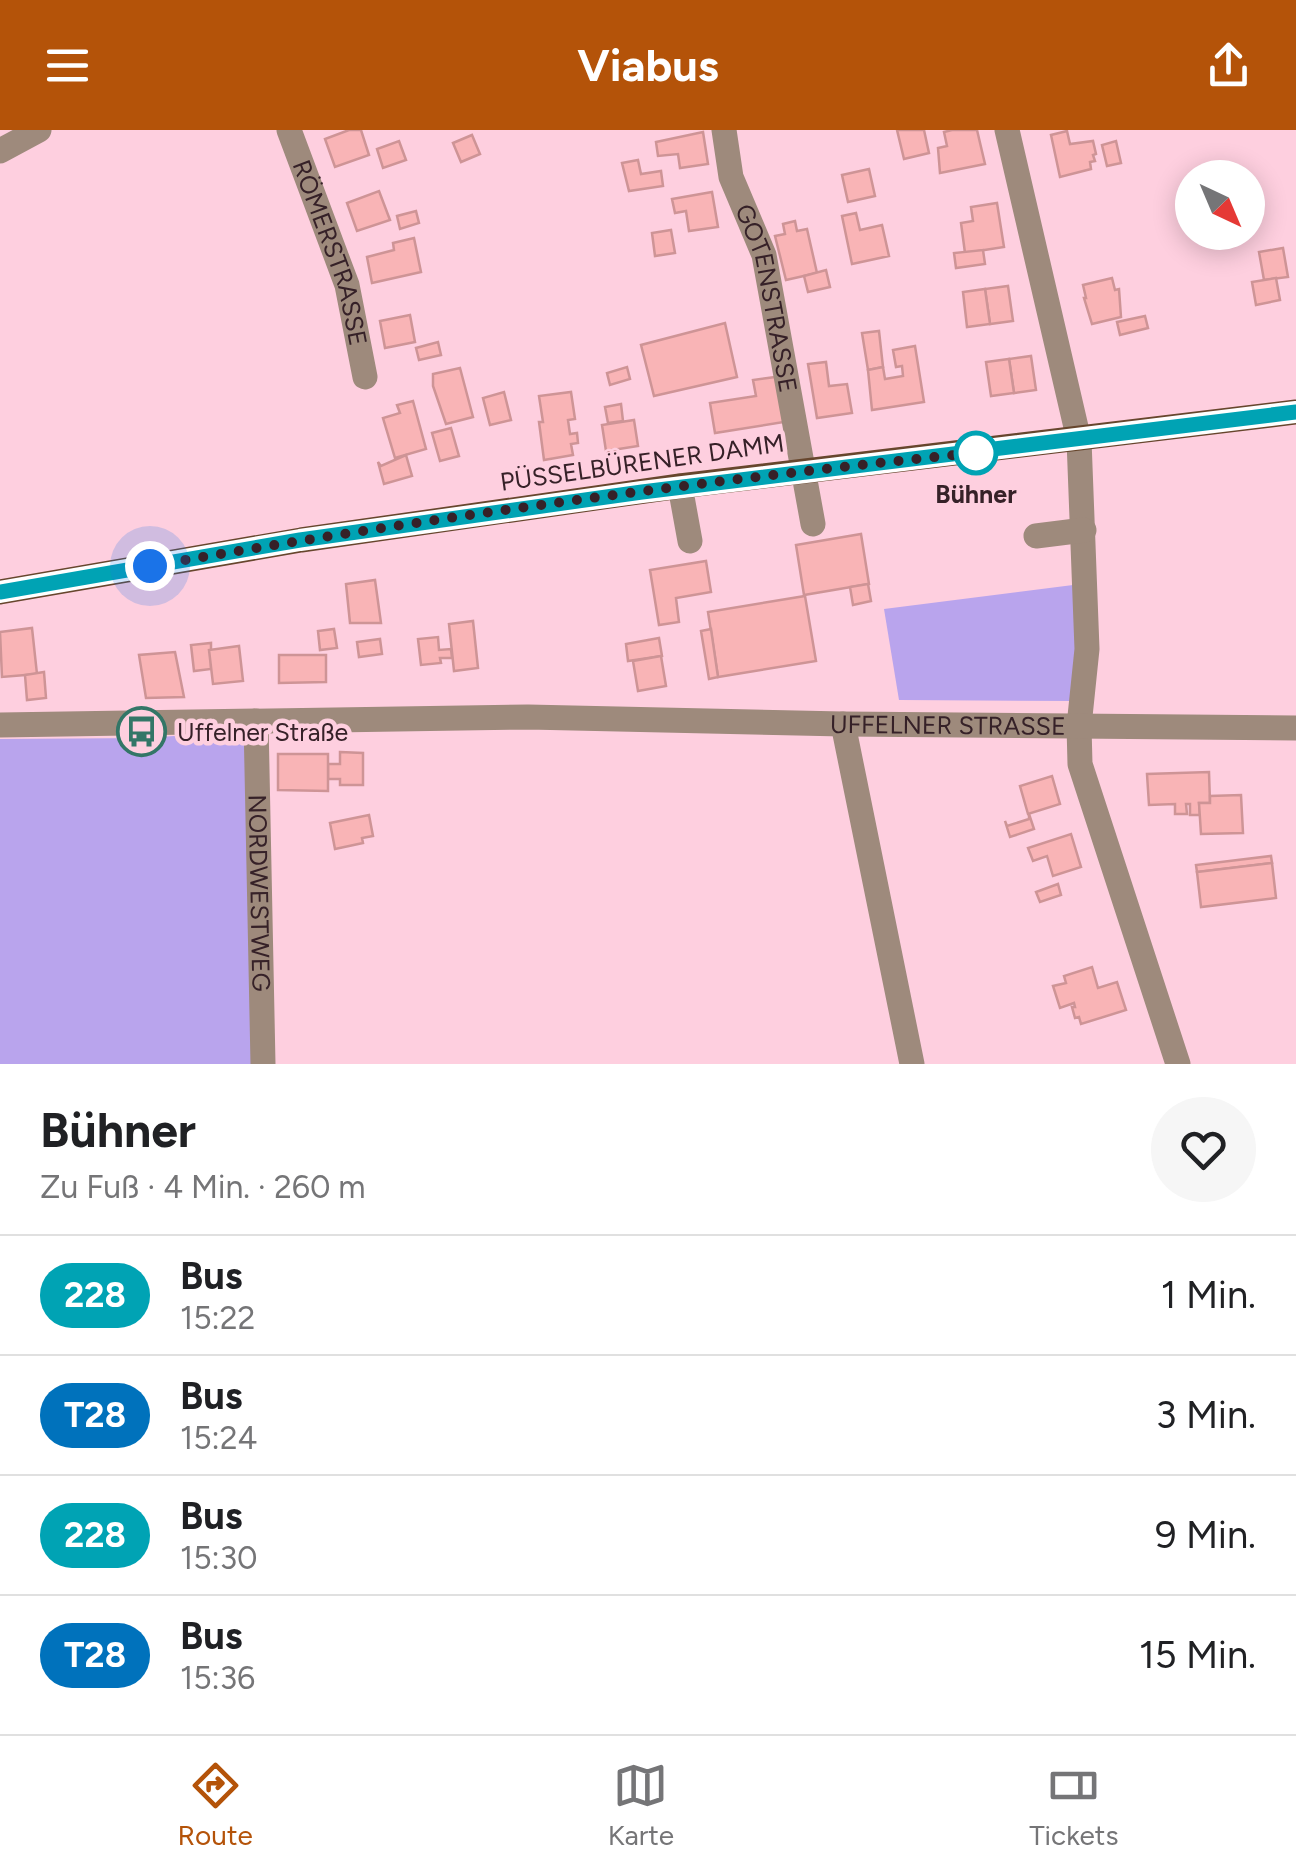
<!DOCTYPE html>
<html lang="de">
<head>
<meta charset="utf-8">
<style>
  :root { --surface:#fff; --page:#f6f6f6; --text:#202124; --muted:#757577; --line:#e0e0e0; --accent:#b45309 }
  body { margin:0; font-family:Figtree,sans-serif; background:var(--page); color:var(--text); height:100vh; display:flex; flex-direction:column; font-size:38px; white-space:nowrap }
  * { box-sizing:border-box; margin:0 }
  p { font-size:32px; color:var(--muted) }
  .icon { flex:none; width:55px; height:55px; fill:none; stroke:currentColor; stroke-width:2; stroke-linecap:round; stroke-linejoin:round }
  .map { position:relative; height:934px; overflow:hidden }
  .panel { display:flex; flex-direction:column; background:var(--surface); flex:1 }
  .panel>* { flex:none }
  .badge { padding:0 20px; border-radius:32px; font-size:35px; line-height:65px }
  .needle { width:65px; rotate:136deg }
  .tools { position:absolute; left:1175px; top:30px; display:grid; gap:20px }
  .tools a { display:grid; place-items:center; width:90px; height:90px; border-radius:50%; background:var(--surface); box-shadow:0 5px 25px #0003; font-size:50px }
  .you { position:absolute; width:50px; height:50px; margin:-25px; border:8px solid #fff; border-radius:50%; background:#1a73e8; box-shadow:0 0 0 15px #1a73e833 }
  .map>.badge { position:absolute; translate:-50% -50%; box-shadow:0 0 0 5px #fff }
  .round { display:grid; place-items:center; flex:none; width:105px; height:105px; border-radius:52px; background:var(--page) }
  .summary { display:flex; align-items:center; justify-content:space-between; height:170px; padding:0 40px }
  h1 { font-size:48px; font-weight:700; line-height:75px }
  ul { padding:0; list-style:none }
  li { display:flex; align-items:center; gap:30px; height:120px; padding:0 40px; border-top:2px solid var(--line) }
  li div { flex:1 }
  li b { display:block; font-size:38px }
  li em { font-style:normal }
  li .badge { min-width:110px; font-weight:700; text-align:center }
  header { display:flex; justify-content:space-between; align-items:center; height:130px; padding:0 40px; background:var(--accent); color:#fff; font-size:45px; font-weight:700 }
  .tab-bar { display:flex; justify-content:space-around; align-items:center; height:140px; border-top:2px solid var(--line); background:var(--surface); font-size:28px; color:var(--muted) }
  .tab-bar a { display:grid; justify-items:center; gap:5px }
  .tab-bar .current { color:var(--accent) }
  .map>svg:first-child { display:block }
  .green { fill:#b9a4ed }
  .building { fill:#f9b4b6; stroke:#ce9496; stroke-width:2.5 }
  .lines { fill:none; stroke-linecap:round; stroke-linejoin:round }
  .minor { stroke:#9e8a7c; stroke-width:25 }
  .major { stroke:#67462d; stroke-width:25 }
  .line-casing { stroke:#fff; stroke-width:22 }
  .line { stroke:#00a3b4; stroke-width:15 }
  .walk { stroke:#362128; stroke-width:10; stroke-dasharray:0 18 }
  .stop-dot { fill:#fff; stroke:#00a3b4; stroke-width:5 }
  .labels { text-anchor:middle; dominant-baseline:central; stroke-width:9; stroke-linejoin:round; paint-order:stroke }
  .street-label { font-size:25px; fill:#362128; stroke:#fecfdf }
  .stop-label { font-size:25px; font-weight:bold; fill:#362128; stroke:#fecfdf }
  .poi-label { font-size:25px; fill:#362128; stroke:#fecfdf; text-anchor:start }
</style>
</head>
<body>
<header><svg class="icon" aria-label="menu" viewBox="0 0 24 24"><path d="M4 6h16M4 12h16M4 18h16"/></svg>Viabus<svg class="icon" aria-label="share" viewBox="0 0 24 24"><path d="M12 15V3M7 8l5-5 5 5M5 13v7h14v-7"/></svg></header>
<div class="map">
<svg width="1296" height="934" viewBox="0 0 1296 934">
  <rect width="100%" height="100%" fill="#fecfdf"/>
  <!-- green -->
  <g class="green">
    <polygon points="1073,455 1077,490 1074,571 899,570 884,479"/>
    <polygon points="227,602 245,616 252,934 0,934 0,609 147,608"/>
  </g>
  <!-- building -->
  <g class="building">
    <polygon points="349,0 361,0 369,25 335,37 325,9"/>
    <polygon points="897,0 924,0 929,23 904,29"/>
    <polygon points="952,0 977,0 985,34 940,43 938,18 947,16 944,2"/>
    <polygon points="1067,1 1070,14 1093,11 1096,24 1093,25 1095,31 1090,32 1091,39 1060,47 1051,5"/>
    <polygon points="703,2 708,34 680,38 678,24 658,26 656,12"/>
    <polygon points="472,5 480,24 461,32 453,13"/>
    <polygon points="399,11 406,30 383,38 377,19"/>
    <polygon points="1116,11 1121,33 1107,36 1102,15"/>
    <polygon points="638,30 641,44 661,41 663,56 629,61 622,33"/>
    <polygon points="869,39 875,66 848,72 842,45"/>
    <polygon points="379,61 390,90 357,101 347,73"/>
    <polygon points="712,62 718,97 689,101 686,81 675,83 672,69"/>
    <polygon points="997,73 1004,117 965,123 961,93 973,91 971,77"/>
    <polygon points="416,81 419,93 400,99 397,86"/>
    <polygon points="856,83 860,100 882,95 889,126 852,134 842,86"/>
    <polygon points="795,91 797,101 807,99 817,143 786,150 775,106 785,104 783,94"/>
    <polygon points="671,100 675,123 655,126 652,103"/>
    <polygon points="414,108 421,142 372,153 367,127 394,120 393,113"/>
    <polygon points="1283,118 1288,147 1264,150 1259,122"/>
    <polygon points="983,120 985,134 956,138 954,123"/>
    <polygon points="826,140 830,157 808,162 804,146"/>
    <polygon points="1112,148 1115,160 1119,159 1121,187 1092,194 1084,168 1086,168 1083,155"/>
    <polygon points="1276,148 1280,170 1256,175 1252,152"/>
    <polygon points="1008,156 1013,191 990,194 985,159"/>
    <polygon points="985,159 990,194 967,197 963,162"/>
    <polygon points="410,185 415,212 385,218 380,191"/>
    <polygon points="1145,186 1148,198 1120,205 1117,192"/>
    <polygon points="725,193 737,247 654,266 641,215"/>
    <polygon points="879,201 883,237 868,240 862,203"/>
    <polygon points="438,212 441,225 419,230 416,218"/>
    <polygon points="915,216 924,272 872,280 868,240 883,237 885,249 903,246 902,236 896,237 893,220"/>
    <polygon points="1031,226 1036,260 1014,263 1009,229"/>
    <polygon points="1009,229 1014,263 991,266 986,232"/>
    <polygon points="826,232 829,256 847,254 852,283 817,288 808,234"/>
    <polygon points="627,237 630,249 610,255 607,243"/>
    <polygon points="460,238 473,287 446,294 433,256 433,244"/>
    <polygon points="783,246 790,291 715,303 710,273 756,266 753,250"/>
    <polygon points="504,262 511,290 490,295 483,268"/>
    <polygon points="571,262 575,289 568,290 570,304 577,303 578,313 571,314 573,325 544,330 539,292 543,292 539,266"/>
    <polygon points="413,271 426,319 395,328 383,288 400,283 397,275"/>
    <polygon points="621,274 623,291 608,293 605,277"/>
    <polygon points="634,290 638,316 606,321 602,295"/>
    <polygon points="451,298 459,326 440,331 432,303"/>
    <polygon points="406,325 412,346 384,354 378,332 381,336"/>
    <polygon points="861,404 869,454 804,465 796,415"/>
    <polygon points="706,431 711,462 676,468 679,492 659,495 650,440"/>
    <polygon points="375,450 381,493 350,493 346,454"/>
    <polygon points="868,454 871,471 853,475 850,457"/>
    <polygon points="805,466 816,531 718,547 708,482"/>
    <polygon points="473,491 478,538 454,541 449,494"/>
    <polygon points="32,498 37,544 2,547 0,502"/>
    <polygon points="334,499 337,518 320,520 318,501"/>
    <polygon points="711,499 718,547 709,549 701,501"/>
    <polygon points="438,507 439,520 451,519 452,528 440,528 441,533 421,535 418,509"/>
    <polygon points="659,508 662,526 628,531 626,514"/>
    <polygon points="380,509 382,524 359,527 357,512"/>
    <polygon points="211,513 211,539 194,541 191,515"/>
    <polygon points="239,516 243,551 213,554 209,520"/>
    <polygon points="175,522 184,567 146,568 139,525"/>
    <polygon points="279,525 326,525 326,552 279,553"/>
    <polygon points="661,526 666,556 638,561 633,531"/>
    <polygon points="44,542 46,568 27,570 25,545"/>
    <polygon points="340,622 363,623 363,655 340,655 340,649 328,649 328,634 340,634"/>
    <polygon points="278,624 328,624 328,661 278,660"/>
    <polygon points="1209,642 1210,673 1199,673 1200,685 1190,685 1190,674 1186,674 1187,684 1175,684 1175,674 1149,675 1147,644"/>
    <polygon points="1052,646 1060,674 1028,684 1020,656"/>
    <polygon points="1241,665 1243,703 1201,704 1199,673 1210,673 1210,666"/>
    <polygon points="1029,684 1034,699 1010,707 1005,691 1007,696 1029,689"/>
    <polygon points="369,685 373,706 362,708 363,713 335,719 330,693"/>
    <polygon points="1071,704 1081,737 1053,746 1047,726 1033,731 1028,718"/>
    <polygon points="1271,726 1272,733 1197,742 1196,735"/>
    <polygon points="1272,733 1276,768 1201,777 1197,742"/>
    <polygon points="1058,754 1061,765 1040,772 1036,762"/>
    <polygon points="1092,837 1098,858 1117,852 1126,880 1081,894 1079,887 1075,888 1072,877 1075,877 1074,873 1060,878 1053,856 1066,853 1064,846"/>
  </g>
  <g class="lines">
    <!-- minor -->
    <g class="minor">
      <path id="s1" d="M 289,0 L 347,155 L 365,247"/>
      <path id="s2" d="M 724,0 L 731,47 L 764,125 L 813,394"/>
      <polyline points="1007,0 1079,310 1087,519 1079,596 1080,634 1178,934"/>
      <polyline points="0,21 39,0"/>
      <polyline points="680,356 690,411"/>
      <polyline points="1036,406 1084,400"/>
      <path id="s3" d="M 256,591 L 263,934"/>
      <polyline points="843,594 912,934"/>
      <path id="s4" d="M 0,595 L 528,587 L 843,594 L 1296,598"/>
    </g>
    <!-- major -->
    <polyline class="major" points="0,462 301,410 680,356 1296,282"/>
  </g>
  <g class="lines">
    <defs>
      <polyline id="line" points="0,462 300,410 642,362 1296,282"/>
    </defs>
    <!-- line casing -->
    <use href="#line" class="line-casing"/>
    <!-- line -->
    <use href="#line" class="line"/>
    <!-- walk -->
    <path class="walk" d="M 150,436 C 426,388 705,350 984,322 L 976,323"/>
  </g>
  <!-- icons -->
  <defs>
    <symbol id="bus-ring" viewBox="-11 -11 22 22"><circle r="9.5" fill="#fecfdf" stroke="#337667" stroke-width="1.5"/><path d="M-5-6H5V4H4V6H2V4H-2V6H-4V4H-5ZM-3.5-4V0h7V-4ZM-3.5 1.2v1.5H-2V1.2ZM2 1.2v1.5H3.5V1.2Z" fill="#337667"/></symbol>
  </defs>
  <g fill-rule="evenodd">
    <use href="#bus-ring" x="114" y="574" width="55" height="55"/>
  </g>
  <!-- markers -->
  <circle class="stop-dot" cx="976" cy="323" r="20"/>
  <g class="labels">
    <!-- street labels -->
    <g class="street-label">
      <text stroke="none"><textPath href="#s1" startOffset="130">RÖMERSTRASSE</textPath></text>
      <text stroke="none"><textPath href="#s2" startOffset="175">GOTENSTRASSE</textPath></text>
      <text transform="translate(642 332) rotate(-8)">PÜSSELBÜRENER DAMM</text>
      <text stroke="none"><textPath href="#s4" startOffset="948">UFFELNER STRASSE</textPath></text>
      <text stroke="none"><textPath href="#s3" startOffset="172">NORDWESTWEG</textPath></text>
    </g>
    <!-- stop labels -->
    <g class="stop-label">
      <text x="976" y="364">Bühner</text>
    </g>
    <!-- poi labels -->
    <g class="poi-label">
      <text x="177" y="602">Uffelner Straße</text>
    </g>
  </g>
</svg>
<div class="tools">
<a><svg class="needle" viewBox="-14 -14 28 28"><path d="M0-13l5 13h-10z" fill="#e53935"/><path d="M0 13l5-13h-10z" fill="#757577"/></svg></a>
</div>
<div class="you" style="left:150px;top:436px"></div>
</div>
<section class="panel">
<div class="summary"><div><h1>Bühner</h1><p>Zu Fuß · 4 Min. · 260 m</p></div><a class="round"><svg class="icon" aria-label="heart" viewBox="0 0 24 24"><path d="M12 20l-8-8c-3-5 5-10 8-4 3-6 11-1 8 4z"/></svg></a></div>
<ul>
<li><span class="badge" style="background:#00a3b4;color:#fff">228</span><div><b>Bus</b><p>15:22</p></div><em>1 Min.</em></li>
<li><span class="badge" style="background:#0072bc;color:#fff">T28</span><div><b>Bus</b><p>15:24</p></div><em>3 Min.</em></li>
<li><span class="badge" style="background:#00a3b4;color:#fff">228</span><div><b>Bus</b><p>15:30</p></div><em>9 Min.</em></li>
<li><span class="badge" style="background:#0072bc;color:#fff">T28</span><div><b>Bus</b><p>15:36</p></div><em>15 Min.</em></li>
</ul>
</section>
<nav class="tab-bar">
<a class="current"><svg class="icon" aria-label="directions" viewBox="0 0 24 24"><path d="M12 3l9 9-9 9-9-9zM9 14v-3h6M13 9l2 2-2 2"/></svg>Route</a>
<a><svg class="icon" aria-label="map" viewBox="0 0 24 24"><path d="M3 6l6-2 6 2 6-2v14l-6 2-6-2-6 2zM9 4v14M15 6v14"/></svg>Karte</a>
<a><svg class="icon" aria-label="tickets" viewBox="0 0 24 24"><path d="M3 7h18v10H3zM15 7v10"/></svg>Tickets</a>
</nav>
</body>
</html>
